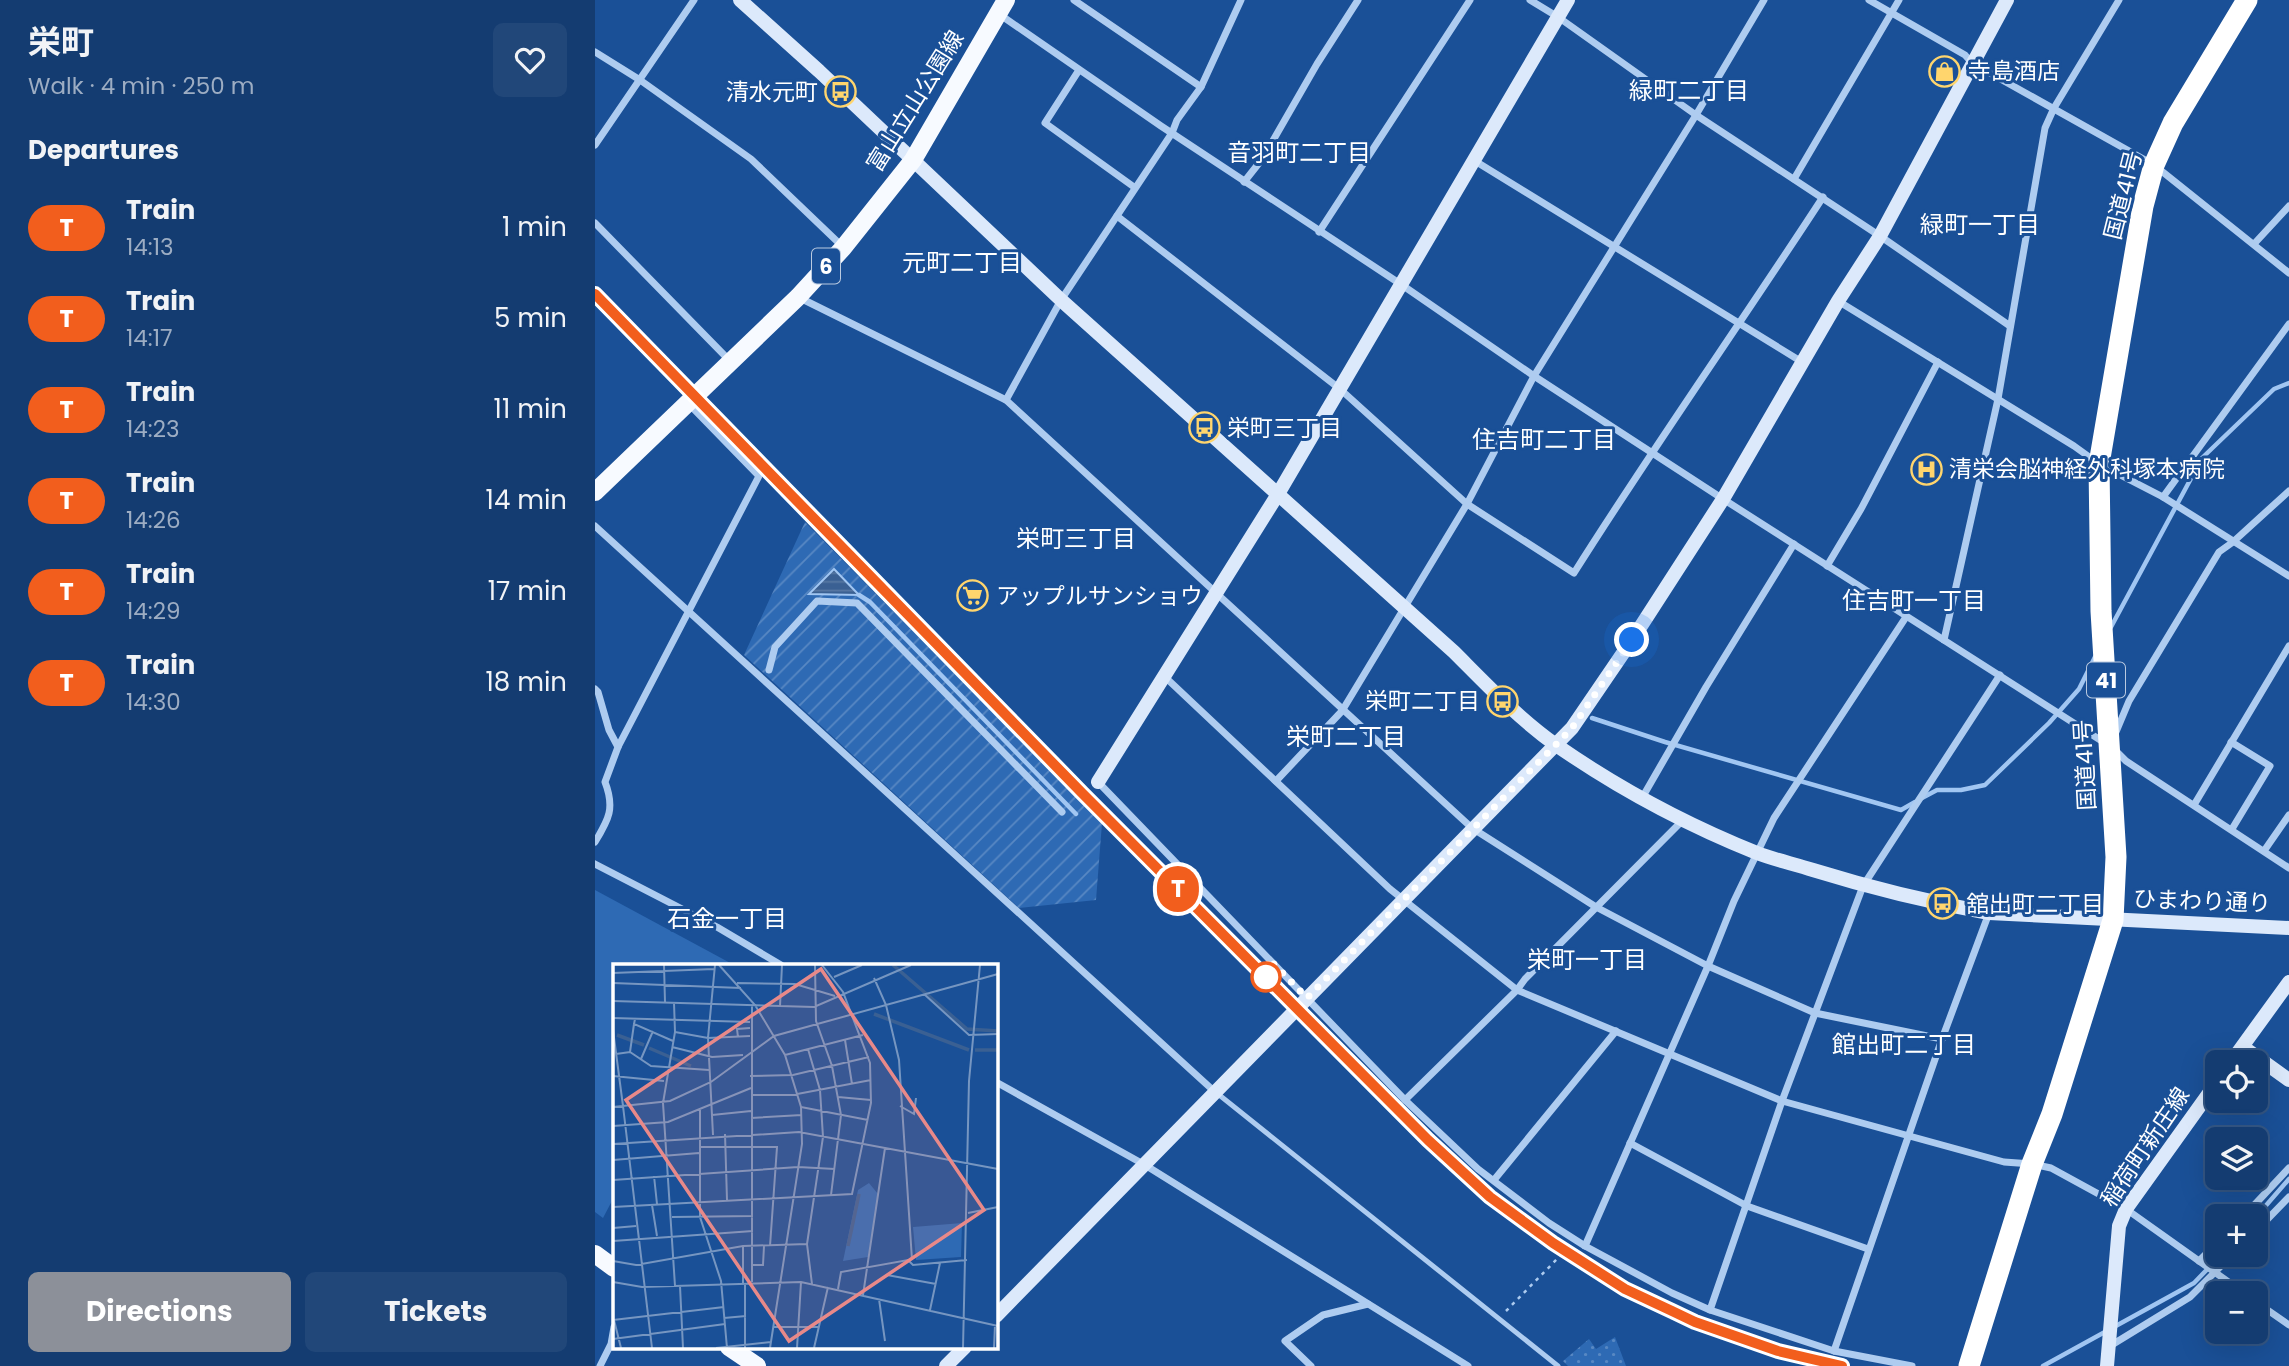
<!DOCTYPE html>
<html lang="en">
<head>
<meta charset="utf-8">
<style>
  :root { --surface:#143c71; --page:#214779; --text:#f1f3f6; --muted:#9dadc3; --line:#335684; --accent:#8c9099 }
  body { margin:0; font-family:Poppins,"Noto Sans JP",sans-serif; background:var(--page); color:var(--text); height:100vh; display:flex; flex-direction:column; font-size:26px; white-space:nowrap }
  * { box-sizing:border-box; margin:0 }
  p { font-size:23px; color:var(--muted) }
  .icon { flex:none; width:38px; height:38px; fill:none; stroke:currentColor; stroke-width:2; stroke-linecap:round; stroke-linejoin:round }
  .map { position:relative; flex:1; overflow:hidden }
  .side { display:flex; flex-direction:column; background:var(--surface); width:595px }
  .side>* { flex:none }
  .badge { padding:0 14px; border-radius:23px; font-size:24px; line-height:46px }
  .buttons { position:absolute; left:1610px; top:1050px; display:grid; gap:14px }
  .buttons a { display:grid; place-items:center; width:63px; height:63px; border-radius:10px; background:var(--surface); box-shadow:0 7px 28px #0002,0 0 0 2px var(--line); font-size:35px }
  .you { position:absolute; width:35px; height:35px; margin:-18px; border:5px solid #fff; border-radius:50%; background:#1a73e8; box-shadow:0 0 0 10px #1a73e833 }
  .map>.badge { position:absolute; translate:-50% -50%; box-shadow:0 0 0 4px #fff }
  h2 { padding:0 28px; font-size:26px; line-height:63px }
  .round { display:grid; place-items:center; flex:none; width:74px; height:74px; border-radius:10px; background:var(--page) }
  .head { display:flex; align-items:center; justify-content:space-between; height:119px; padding:0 28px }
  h1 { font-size:33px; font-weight:700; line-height:52px }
  .action { display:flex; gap:14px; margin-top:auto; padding:14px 28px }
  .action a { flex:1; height:80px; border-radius:10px; background:var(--accent); color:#fff; font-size:28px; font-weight:700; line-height:80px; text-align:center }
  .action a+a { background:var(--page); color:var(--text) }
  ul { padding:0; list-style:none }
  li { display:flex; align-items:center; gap:21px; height:91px; padding:0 28px }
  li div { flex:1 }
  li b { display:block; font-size:26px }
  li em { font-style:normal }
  li .badge { min-width:77px; font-weight:700; text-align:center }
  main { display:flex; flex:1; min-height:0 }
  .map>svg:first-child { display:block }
  .grass { fill:url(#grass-dots) }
  .park { fill:#2e6ab4 }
  .garden { fill:url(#garden-furrows) }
  .water { fill:url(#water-rules); stroke:#a1c6f2; stroke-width:2 }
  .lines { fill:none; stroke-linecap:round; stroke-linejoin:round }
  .stream { stroke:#a1c6f2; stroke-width:4.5 }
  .path { stroke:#aeccf0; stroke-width:2.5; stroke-dasharray:3.5 5; stroke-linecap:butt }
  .lane { stroke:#aeccf0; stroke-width:5 }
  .street { stroke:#aeccf0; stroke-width:7 }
  .secondary { stroke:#dce9fb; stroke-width:14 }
  .primary { stroke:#f7faff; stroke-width:18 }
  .highway { stroke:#fff; stroke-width:21 }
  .rail-casing { stroke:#fff; stroke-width:7 }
  .rail { stroke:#1a5097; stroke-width:4.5; stroke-dasharray:13; stroke-linecap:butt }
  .line-casing { stroke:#fff; stroke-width:16 }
  .line { stroke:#f25e1d; stroke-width:10 }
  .walk { stroke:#fff; stroke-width:7; stroke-dasharray:0 12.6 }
  .stop-dot { fill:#fff; stroke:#f25e1d; stroke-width:3.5 }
  .labels { text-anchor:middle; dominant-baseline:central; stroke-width:6; stroke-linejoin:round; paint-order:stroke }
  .shield { fill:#1a5097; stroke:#bacae0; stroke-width:2 }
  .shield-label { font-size:21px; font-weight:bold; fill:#fff }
  .poi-label { font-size:23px; fill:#fff; stroke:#1a5097; text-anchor:start }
  .street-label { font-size:23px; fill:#fff; stroke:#1a5097 }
  .neighbourhood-label { font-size:24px; fill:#fff; stroke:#1a5097 }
  .inset-river { fill:none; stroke:#3a6093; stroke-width:3.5 }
  .inset-road { fill:none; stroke:#7696c1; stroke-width:2 }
  .view { fill:#e88989; fill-opacity:0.15; stroke:#e88989; stroke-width:3.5 }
  .inset-edge { fill:none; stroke:#fff; stroke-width:3.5 }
</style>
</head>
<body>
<main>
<section class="side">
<div class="head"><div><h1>栄町</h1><p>Walk · 4 min · 250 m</p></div><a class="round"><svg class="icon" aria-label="heart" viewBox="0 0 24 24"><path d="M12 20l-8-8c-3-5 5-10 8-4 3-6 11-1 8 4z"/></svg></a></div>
<h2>Departures</h2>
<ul>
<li><span class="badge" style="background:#f25e1d;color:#fff">T</span><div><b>Train</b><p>14:13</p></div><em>1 min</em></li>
<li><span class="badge" style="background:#f25e1d;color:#fff">T</span><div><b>Train</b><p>14:17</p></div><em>5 min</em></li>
<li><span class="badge" style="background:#f25e1d;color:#fff">T</span><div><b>Train</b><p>14:23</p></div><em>11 min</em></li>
<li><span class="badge" style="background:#f25e1d;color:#fff">T</span><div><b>Train</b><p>14:26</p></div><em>14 min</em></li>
<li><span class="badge" style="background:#f25e1d;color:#fff">T</span><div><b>Train</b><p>14:29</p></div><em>17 min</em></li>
<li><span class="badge" style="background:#f25e1d;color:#fff">T</span><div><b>Train</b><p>14:30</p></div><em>18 min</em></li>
</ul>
<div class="action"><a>Directions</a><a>Tickets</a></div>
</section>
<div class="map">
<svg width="1694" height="1366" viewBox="0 0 1694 1366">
  <defs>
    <pattern id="grass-dots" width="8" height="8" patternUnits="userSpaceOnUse" patternTransform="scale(1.75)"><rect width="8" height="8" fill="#2e6ab4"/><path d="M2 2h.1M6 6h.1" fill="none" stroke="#5888c3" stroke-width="1.8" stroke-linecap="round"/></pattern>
    <pattern id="garden-furrows" width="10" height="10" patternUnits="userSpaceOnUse" patternTransform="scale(1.75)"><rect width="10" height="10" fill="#2e6ab4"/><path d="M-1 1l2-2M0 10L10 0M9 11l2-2" fill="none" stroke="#5888c3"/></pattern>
    <pattern id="water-rules" width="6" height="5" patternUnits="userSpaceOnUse" patternTransform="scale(1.75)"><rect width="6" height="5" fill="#3a6093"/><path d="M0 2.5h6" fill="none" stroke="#5878a3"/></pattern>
  </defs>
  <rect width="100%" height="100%" fill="#1a5097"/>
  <!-- grass -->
  <polygon class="grass" points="1020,1337 1031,1366 973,1366 968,1361 994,1339 1001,1349"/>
  <!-- park -->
  <polygon class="park" points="0,890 139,965 19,965 19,1197 8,1218 0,1212"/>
  <!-- garden -->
  <polygon class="garden" points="210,522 507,823 501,900 424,908 149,655"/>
  <!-- water -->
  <polygon class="water" points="239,569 264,595 214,594"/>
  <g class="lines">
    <!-- stream -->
    <g class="stream">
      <polyline points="264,595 275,602 481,814"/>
      <polyline points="1516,627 1607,458 1679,389 1694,383"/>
      <polyline points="997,718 1070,742 1306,810 1320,802"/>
      <polyline points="1327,798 1342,790 1366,790 1390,785 1454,723 1484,689 1500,657"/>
      <polyline points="1661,1217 1694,1179"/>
      <polyline points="1448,1366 1599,1283 1626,1255"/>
    </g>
    <!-- path -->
    <polyline class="path" points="911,1311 966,1255"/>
    <!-- lane -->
    <polyline class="lane" points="623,1094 963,1366"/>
    <!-- street -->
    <g class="street">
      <polyline points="479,0 606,87"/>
      <polyline points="935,0 963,17 1101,115 1285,236 1415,326"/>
      <polyline points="1274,0 1370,55 1377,63 1559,165 1694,273"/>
      <polyline points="404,14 566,126 807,285 939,376 1128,499 1510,743"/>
      <polyline points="0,52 45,80 156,159 248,247"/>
      <polyline points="484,70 450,123 539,187"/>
      <polyline points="0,145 99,0"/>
      <polyline points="880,161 1207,362"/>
      <polyline points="1199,179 1304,0"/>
      <polyline points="649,182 668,158 722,64 763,0"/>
      <path d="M 522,216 L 745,389 L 872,504 L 979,573 C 1059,446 1146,323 1228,197"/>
      <polyline points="0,223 134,360"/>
      <polyline points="724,232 875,0"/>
      <polyline points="1659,244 1694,206"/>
      <polyline points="203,297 411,400 877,828 1001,907 1113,966 1220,1013 1347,1039"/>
      <polyline points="1243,301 1479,446 1504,464 1568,497 1694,576"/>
      <polyline points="411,400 466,300 577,133 582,120 606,87 646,0"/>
      <polyline points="1568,497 1694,324"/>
      <polyline points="0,526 620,1092"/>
      <polyline points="1232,566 1266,509 1343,362"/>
      <polyline points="1349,640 1403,399 1450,128 1459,108 1524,0"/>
      <polyline points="174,670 180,647 222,601 262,603 467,812"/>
      <polyline points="569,676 795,889 922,990 1187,1101 1409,1162 1437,1164 1456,1168 1531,1209 1649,1293"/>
      <polyline points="0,689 3,692 14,730 23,747"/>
      <polyline points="1521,732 1534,701 1624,552 1638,542 1694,491"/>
      <polyline points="1636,742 1675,766 1637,829"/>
      <polyline points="1520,750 1531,761 1694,868"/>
      <polyline points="681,781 747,711 872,504 939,376 1101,115 1169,0"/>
      <polyline points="503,782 810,1100 883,1169 954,1223 990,1246 1077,1293 1115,1310 1239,1351 1317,1366"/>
      <polyline points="1047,798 1111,687 1199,544"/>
      <polyline points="1599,805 1694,646"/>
      <path d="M 0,842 C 14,819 20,808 10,782 L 23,747 L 164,476 L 92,402"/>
      <polyline points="1669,851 1694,815"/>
      <polyline points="0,864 122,927 186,965"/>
      <polyline points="401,1082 550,1165 873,1366"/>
      <polyline points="810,1100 922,990 930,979 1088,820"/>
      <polyline points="1035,1143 1152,1206 1273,1249"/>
      <polyline points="899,1180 1021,1031"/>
      <polyline points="1649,1216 1694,1168"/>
      <polyline points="1661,1231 1694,1197"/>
      <polyline points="990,1246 1113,966 1139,901 1179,818 1311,617"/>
      <polyline points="1604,1261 1622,1243"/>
      <polyline points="1661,1302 1694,1325"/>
      <polyline points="1115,1310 1187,1101 1268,886 1405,675"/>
      <polyline points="1515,1346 1595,1297 1637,1255"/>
      <polyline points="1239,1351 1347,1039 1394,913"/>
      <polyline points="5,1366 16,1344 19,1327"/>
      <polyline points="716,1366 690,1341 728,1315 773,1304"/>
    </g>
    <!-- secondary -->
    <g class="secondary">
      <path d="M 145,0 L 224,71 L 466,300 L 859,652 C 891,684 923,718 961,745 C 1023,788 1092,825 1162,853 C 1180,860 1200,864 1218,870 C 1276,888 1334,902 1394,913 L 1694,928"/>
      <polyline points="503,782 683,494 973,0"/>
      <polyline points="1648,1047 1694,1080"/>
      <polyline points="1636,1062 1694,982"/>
      <polyline points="401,1316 977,728 1037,640 1128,499 1243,301 1285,236 1412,0"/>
      <polyline points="351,1366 370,1347"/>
      <polyline points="1512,1366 1524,1226 1531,1209 1622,1082"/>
    </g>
    <!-- primary -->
    <g class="primary">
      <polyline points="0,492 203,297 248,248 318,160 411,0"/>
      <polyline points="0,1254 19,1268"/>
      <polyline points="134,1347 162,1366"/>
    </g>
    <!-- highway -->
    <polyline class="highway" points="1374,1366 1437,1164 1457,1114 1518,920 1521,857 1506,611 1504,464 1548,206 1559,165 1578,123 1652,0"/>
    <defs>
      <path id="rail" d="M 0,294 L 468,774 L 833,1141 C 853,1160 874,1180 896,1198 C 958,1247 1027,1291 1099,1322 C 1147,1342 1197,1354 1247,1366"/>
    </defs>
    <!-- rail casing -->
    <use href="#rail" class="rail-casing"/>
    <!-- rail -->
    <use href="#rail" class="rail"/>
  </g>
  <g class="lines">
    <defs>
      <polyline id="line" points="0,294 487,793 833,1140 895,1197 958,1243 1030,1289 1077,1311 1100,1322 1183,1351 1247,1366"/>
    </defs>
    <!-- line casing -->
    <use href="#line" class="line-casing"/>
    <!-- line -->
    <use href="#line" class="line"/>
    <!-- walk -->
    <polyline class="walk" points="671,977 674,959 712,998 977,728 1037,640"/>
  </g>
  <!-- icons -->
  <defs>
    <symbol id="shop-ring" viewBox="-11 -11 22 22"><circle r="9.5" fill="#1a5097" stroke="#ffd56d" stroke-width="1.5"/><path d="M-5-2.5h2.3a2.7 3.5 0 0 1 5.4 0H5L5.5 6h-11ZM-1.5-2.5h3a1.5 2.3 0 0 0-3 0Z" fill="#ffd56d"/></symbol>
    <symbol id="bus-ring" viewBox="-11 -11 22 22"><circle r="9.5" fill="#1a5097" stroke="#ffd56d" stroke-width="1.5"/><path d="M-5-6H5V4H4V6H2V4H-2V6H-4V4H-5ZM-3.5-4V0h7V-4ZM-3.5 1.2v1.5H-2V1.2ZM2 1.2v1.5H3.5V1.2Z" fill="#ffd56d"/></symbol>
    <symbol id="hospital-ring" viewBox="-11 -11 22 22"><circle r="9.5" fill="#1a5097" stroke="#ffd56d" stroke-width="1.5"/><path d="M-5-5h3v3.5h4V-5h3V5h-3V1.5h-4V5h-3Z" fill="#ffd56d"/></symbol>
    <symbol id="supermarket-ring" viewBox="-11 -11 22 22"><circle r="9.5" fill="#1a5097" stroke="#ffd56d" stroke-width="1.5"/><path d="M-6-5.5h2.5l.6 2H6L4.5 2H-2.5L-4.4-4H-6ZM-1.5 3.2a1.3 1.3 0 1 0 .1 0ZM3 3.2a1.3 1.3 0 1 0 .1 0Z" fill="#ffd56d"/></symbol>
  </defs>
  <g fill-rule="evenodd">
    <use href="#shop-ring" x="1332" y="54" width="35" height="35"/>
    <use href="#bus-ring" x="228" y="74" width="35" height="35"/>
    <use href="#bus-ring" x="592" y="410" width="35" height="35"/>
    <use href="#hospital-ring" x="1314" y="452" width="35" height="35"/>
    <use href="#supermarket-ring" x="360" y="578" width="35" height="35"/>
    <use href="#bus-ring" x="890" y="684" width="35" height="35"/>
    <use href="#bus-ring" x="1330" y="886" width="35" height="35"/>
  </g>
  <!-- markers -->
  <circle class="stop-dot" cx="671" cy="977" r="14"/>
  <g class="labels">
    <!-- shield labels -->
    <g class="shield">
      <rect x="217" y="248.5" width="28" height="35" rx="5"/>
      <rect x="1492" y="662.5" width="38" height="35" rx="5"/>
    </g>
    <g class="shield-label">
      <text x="231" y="266">6</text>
      <text x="1511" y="680">41</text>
    </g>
    <!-- poi labels -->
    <g class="poi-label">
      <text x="1373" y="71">寺島酒店</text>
      <text x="223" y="92" text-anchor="end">清水元町</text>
      <text x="632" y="428">栄町三丁目</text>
      <text x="1354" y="469">清栄会脳神経外科塚本病院</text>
      <text x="401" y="596">アップルサンショウ</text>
      <text x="885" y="701" text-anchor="end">栄町二丁目</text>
      <text x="1371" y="904">舘出町二丁目</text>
    </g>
    <!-- street labels -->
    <g class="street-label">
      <text transform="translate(320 101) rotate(-58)">富山立山公園線</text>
      <text transform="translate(1528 195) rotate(-76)">国道41号</text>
      <text transform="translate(1490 765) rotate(-93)">国道41号</text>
      <text transform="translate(1607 901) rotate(2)">ひまわり通り</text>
      <text transform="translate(1550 1147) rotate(-56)">稲荷町新庄線</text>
    </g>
    <!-- neighbourhood labels -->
    <g class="neighbourhood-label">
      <text x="1094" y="90">緑町二丁目</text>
      <text x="704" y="152">音羽町二丁目</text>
      <text x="1385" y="224">緑町一丁目</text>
      <text x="367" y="262">元町二丁目</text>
      <text x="949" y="439">住吉町二丁目</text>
      <text x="481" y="538">栄町三丁目</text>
      <text x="1319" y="600">住吉町一丁目</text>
      <text x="751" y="736">栄町二丁目</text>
      <text x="132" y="918">石金一丁目</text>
      <text x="992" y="959">栄町一丁目</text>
      <text x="1309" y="1044">館出町二丁目</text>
    </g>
  </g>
  <!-- overview -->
  <g transform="translate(18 964)">
    <rect width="385" height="385" fill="#1a5097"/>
    <path d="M 349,259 L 348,293 L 303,296 L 300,263 Z" fill="#2e6ab4"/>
    <path d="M 256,219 L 265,230 L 255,293 L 230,297 L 245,226 Z" fill="#2e6ab4"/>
    <path class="inset-river" d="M 280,1 L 354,65 L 385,67M 261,50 L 356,86M 4,71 L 31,81M 36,84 L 78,102M 362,86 L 385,86M 235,282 L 246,230"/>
    <path class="inset-road" d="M 51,1 L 52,38M 106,1 L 142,41 L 172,91 L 188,143 L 189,180 L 157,384M 202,1 L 203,57 L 219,102 L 228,151 L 218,231M 0,9 L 101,5M 221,13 L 249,1M 261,14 L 273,41 L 286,96 L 299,296M 0,19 L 128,24M 124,19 L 182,20 L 222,32M 311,30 L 356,71 L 385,70M 0,37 L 201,43 L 298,1M 61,39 L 62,68 L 50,139 L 62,322M 139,41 L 139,318M 167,42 L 169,1M 0,54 L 137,58M 22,55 L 21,60 L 60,77M 0,66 L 10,142M 62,68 L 95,74 L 137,72M 125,73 L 124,65 L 137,64M 232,76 L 239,120M 59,83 L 99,93 L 130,91M 195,85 L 207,126 L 210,173 L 194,280 L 199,320M 17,88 L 21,60M 3,90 L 17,88 L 38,102 L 96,106M 172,91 L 250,71M 28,95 L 40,67M 0,112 L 51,117M 137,112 L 180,111 L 256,93M 138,131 L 179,131 L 258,116M 225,133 L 258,136M 10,142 L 39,384M 287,142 L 301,150 L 303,134M 0,143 L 57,137 L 98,118 L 161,72 L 385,10M 188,143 L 255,156M 87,144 L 87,253 L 108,317 L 114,384M 99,151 L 138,147M 138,154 L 189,151M 0,162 L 55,158 L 138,124M 112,170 L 114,236M 100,171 L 95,74 L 102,1M 0,180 L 186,168 L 385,205M 86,183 L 164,183 L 157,282M 0,196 L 86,189M 41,212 L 44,240M 0,216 L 185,203 L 222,205M 39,241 L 44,272M 0,243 L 239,230 L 258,139 L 257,99 L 230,28 L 209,1M 355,249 L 385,243M 59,253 L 140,252M 0,264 L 23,262M 0,277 L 140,267M 0,297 L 23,301 L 130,282 L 194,280M 139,301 L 150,301 L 151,282M 274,311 L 323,320M 0,318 L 29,323 L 188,318 L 385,362M 130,319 L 130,282M 132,319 L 132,384M 67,322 L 70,384M 225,325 L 228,308 L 295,296 L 300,301 L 354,296M 250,331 L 272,184M 266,335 L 272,377M 317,346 L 327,299M 111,354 L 133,352M 0,356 L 111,343M 1,356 L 8,384M 161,363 L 206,363M 0,375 L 112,360M 103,384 L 158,378M 184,384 L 188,318M 201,384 L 215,323M 350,384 L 356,117 L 367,1M 381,384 L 382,361"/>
    <path class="view" d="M 208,5 L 371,246 L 176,377 L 13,136 Z"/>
    <rect width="385" height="385" class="inset-edge"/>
  </g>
</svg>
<div class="buttons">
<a><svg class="icon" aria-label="locate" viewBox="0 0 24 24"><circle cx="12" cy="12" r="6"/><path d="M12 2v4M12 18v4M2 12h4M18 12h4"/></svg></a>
<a><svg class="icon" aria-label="layers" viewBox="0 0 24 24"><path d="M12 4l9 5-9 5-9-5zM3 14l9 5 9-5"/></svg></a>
<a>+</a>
<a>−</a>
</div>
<div class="you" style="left:1037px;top:640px"></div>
<b class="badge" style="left:583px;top:889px;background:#f25e1d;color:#fff">T</b>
</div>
</main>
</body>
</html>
